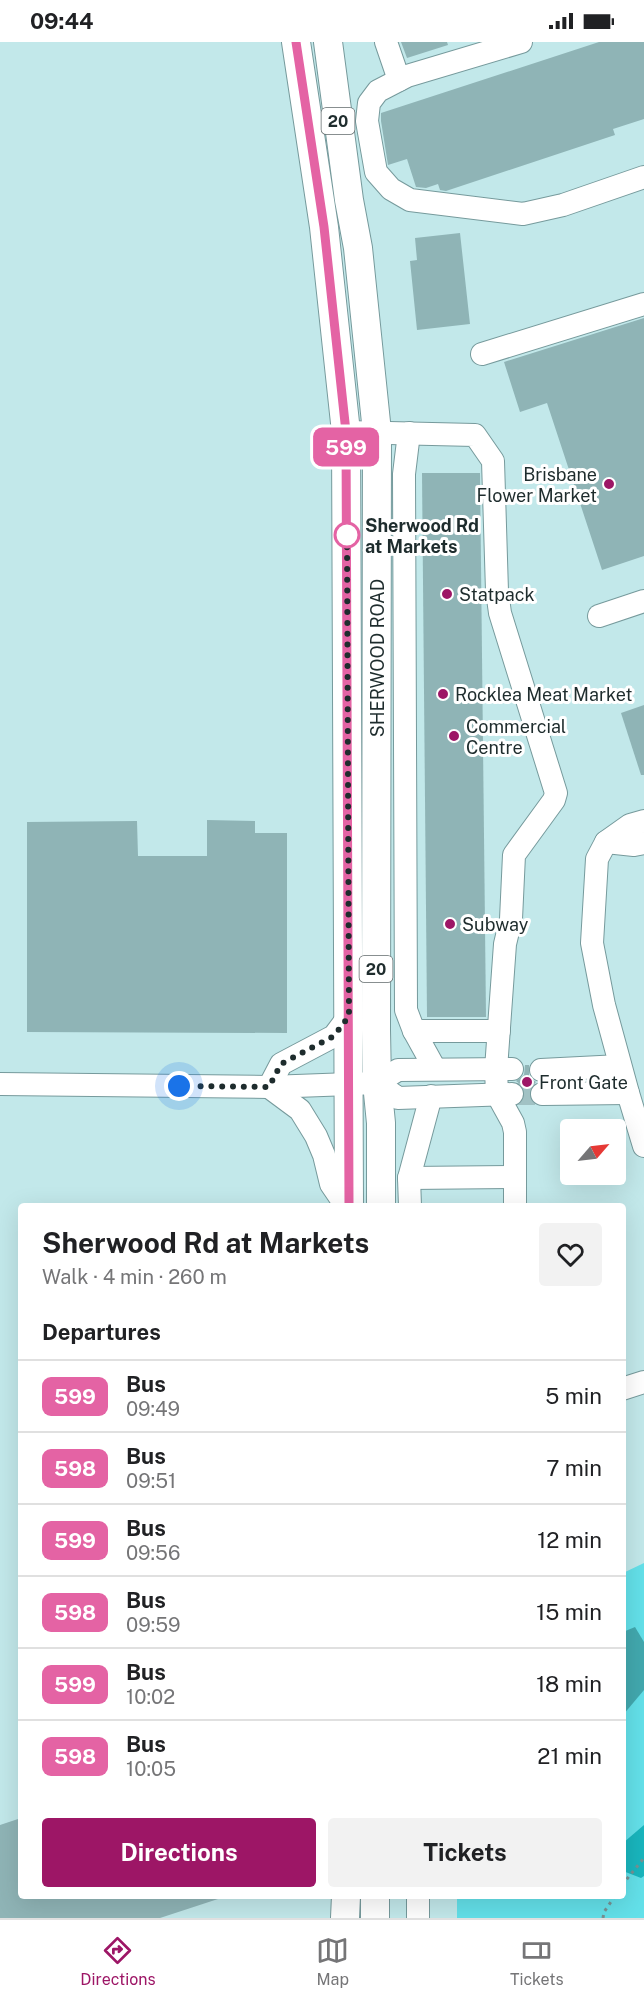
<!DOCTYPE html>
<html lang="en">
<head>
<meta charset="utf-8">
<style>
  :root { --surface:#fff; --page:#f2f2f2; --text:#202124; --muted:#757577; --line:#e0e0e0; --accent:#9d1666 }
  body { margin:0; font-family:"Public Sans",sans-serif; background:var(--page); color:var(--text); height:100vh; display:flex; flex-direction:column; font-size:22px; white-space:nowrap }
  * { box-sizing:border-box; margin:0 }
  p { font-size:20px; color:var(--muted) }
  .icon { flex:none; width:33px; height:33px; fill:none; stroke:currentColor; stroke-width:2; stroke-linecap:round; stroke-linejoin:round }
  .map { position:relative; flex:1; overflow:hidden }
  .panel { position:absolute; left:18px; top:1161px; width:608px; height:696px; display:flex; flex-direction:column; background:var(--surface); border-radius:6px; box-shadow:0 6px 24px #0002 }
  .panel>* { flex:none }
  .badge { padding:0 12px; border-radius:9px; font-size:21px; line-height:39px }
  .needle { width:39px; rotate:62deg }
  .tools { position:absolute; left:560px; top:1077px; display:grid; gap:12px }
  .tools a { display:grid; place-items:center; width:66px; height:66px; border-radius:6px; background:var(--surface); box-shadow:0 6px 24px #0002; font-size:30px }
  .you { position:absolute; width:30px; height:30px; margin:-15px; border:4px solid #fff; border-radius:50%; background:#1a73e8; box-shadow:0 0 0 9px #1a73e833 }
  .map>.badge { position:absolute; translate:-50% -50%; box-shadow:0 0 0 3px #fff }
  h2 { padding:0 24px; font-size:22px; line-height:54px }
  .round { display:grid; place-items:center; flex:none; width:63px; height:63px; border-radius:6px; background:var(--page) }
  .headline { display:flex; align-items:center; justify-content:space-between; height:102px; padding:0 24px }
  h1 { font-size:28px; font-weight:700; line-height:45px }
  .cta { display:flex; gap:12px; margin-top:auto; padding:12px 24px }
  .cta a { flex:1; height:69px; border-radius:6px; background:var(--accent); color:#fff; font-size:24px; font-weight:700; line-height:69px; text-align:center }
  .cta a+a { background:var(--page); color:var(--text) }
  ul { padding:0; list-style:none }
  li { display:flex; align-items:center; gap:18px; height:72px; padding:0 24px; border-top:2px solid var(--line) }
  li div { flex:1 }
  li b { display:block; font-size:22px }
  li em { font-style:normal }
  li .badge { min-width:66px; font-weight:700; text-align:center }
  .status { display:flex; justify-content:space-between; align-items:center; height:42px; padding:0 30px; background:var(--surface); direction:ltr }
  .status svg { height:16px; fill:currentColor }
  .dock { display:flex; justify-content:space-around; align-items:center; height:84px; border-top:2px solid var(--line); background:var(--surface); font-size:16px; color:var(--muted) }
  .dock a { display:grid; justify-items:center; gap:3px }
  .dock .on { color:var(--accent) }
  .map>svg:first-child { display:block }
  .green { fill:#63e0e9 }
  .forest { fill:#19b5bd }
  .water { fill:#42a8ae }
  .building { fill:#8fb4b6 }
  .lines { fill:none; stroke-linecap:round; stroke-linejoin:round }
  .minor-tunnel { stroke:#a1c2c4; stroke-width:22; stroke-dasharray:22 11; stroke-linecap:butt }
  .minor-casing { stroke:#769a9c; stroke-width:24 }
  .major-casing { stroke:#769a9c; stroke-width:30 }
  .path { stroke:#769193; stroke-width:3; stroke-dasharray:3 4.5; stroke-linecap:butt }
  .minor { stroke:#fff; stroke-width:22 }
  .major { stroke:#fff; stroke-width:28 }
  .line-casing { stroke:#fff; stroke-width:14 }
  .line { stroke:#e463a4; stroke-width:9 }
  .walk { stroke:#1e2c2d; stroke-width:6; stroke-dasharray:0 10.8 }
  .poi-dot { fill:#9d1666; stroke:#fff; stroke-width:2 }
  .stop-dot { fill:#fff; stroke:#e463a4; stroke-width:3 }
  .labels { text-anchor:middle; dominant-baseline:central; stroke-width:6; stroke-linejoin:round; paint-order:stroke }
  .shield { fill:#fff; stroke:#626b6c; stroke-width:1.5 }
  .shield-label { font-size:16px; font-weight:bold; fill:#1e2c2d }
  .poi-label { font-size:18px; fill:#1e2c2d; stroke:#fff; text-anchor:start }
  .stop-label { font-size:18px; font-weight:bold; fill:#1e2c2d; stroke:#fff; text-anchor:start }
  .street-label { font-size:18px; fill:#1e2c2d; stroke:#fff }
</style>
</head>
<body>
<div class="status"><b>09:44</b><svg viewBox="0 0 49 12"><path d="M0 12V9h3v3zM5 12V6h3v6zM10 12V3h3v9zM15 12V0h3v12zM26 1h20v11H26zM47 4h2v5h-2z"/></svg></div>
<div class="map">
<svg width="644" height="1876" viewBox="0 0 644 1876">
  <rect width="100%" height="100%" fill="#c2e8ea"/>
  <!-- green -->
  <polygon class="green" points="644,1521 644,1876 457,1876 457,1854 622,1854 623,1531"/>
  <!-- forest -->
  <polygon class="forest" points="644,1783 644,1834 641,1836 623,1829 623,1801"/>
  <!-- water -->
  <polygon class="water" points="635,1585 644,1600 644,1648 623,1673 623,1590"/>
  <!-- building -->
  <g class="building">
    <polygon points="401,0 447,0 448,3 407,16"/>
    <polygon points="599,0 644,0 644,77 613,87 615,93 446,149 440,148 438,142 426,146 416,145 407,117 388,123 381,79 381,71"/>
    <polygon points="460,191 470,282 417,288 410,219 417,218 415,196"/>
    <polygon points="644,276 644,514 602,528 547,361 520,370 504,320"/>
    <polygon points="422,431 480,431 486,975 427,975"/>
    <polygon points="644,663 644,733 641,733 621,671"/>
    <polygon points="207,778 255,779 255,791 287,791 287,991 27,990 27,780 137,779 138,814 207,814"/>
    <polygon points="525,1023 529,1023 529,1035 536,1040 530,1046 529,1055 525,1055 524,1045 516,1039 524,1033"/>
    <polygon points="21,1776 21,1854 218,1854 218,1857 160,1876 0,1876 0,1783"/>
  </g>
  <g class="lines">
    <!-- minor-tunnel -->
    <polyline class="minor-tunnel" points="513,1052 542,1052"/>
    <defs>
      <g id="minor">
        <polyline points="386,0 399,38"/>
        <polyline points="521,0 407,34 378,49 369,61 367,79 376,130 391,147 410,158 523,172 563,163 644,135"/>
        <polyline points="482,312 644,262"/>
        <polyline points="346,390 475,393 493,419 497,549 500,571 556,751 554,758 514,813 511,877 505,902 496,1027 497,1052 513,1081 515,1090 515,1164"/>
        <polyline points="409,391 404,432 406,968 414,989 435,1027"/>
        <polyline points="599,574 644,559"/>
        <polyline points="644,779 630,783 606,800 597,817 592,901 604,963 628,1051 644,1104"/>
        <polyline points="606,800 634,803 644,801"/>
        <polyline points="414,989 499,989"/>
        <polyline points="541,1028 620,1024"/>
        <polyline points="377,1041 398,1056 512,1052"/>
        <polyline points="0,1042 269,1045 377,1041 398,1028 512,1027"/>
        <polyline points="269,1045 300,1068 316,1094 324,1113 331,1142 346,1164"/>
        <polyline points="269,1045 281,1022 334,994 349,974"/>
        <polyline points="542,1052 628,1051"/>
        <polyline points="409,1136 515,1135"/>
        <polyline points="410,1164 409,1136 431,1054"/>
        <polyline points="622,1347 644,1340"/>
        <polyline points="418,1876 418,1854"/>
      </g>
      <g id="major">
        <polyline points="296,0 324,185 346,390 349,1164"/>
        <polyline points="328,0 349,158 358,206 377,390 376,988 377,1041 381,1081 381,1164"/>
        <polyline points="345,1876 346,1854"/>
        <polyline points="375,1876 375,1854"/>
      </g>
    </defs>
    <!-- minor casing -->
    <use href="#minor" class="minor-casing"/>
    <!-- major casing -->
    <use href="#major" class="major-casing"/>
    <!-- path -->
    <g class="path">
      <polyline points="622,1843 644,1816"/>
      <polyline points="603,1876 604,1870 615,1854"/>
    </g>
    <!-- minor -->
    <use href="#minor" class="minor"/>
    <!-- major -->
    <use href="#major" class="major"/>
  </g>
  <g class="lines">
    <defs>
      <polyline id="line" points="296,0 324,185 346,390 349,1164"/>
    </defs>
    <!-- line casing -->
    <use href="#line" class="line-casing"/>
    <!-- line -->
    <use href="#line" class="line"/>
    <!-- walk -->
    <polyline class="walk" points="179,1044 269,1045 281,1022 334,994 349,974 347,493"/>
  </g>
  <!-- markers -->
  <g class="poi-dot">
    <circle cx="609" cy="442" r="6"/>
    <circle cx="447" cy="552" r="6"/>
    <circle cx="443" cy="652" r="6"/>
    <circle cx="454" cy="694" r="6"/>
    <circle cx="450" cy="882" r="6"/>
    <circle cx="527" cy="1040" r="6"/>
  </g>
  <circle class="stop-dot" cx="347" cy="493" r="12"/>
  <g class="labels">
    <!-- shield labels -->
    <g class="shield">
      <rect x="321.5" y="66" width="33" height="26" rx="4.5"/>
      <rect x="359.5" y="914" width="33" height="26" rx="4.5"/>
    </g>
    <g class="shield-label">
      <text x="338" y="79">20</text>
      <text x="376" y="927">20</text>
    </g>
    <!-- poi labels -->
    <g class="poi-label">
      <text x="597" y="432" text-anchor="end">Brisbane<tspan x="597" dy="21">Flower Market</tspan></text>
      <text x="459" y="552">Statpack</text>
      <text x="455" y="652">Rocklea Meat Market</text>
      <text x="466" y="684">Commercial<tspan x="466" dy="21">Centre</tspan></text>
      <text x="462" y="882">Subway</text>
      <text x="539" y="1040">Front Gate</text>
    </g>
    <!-- stop labels -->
    <g class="stop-label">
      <text x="365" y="483">Sherwood Rd<tspan x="365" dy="21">at Markets</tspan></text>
    </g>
    <!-- street labels -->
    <g class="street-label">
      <text transform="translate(377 616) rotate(-90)">SHERWOOD ROAD</text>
    </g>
  </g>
</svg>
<div class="tools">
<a><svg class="needle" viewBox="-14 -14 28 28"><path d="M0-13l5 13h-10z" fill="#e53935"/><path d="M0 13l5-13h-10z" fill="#757577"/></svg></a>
</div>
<div class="you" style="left:179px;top:1044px"></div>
<b class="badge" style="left:346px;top:405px;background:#e463a4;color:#fff">599</b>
<section class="panel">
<div class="headline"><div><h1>Sherwood Rd at Markets</h1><p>Walk · 4 min · 260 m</p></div><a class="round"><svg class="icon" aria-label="heart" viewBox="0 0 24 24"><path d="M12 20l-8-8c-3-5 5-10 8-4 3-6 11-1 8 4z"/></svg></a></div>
<h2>Departures</h2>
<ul>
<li><span class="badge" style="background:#e463a4;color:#fff">599</span><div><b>Bus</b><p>09:49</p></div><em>5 min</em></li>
<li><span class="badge" style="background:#e463a4;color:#fff">598</span><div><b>Bus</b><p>09:51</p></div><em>7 min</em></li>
<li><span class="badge" style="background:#e463a4;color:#fff">599</span><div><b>Bus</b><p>09:56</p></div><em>12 min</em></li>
<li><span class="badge" style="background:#e463a4;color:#fff">598</span><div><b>Bus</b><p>09:59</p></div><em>15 min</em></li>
<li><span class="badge" style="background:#e463a4;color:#fff">599</span><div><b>Bus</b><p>10:02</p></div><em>18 min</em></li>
<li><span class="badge" style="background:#e463a4;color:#fff">598</span><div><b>Bus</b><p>10:05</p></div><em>21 min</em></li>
</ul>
<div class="cta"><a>Directions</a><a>Tickets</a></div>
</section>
</div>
<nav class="dock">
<a class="on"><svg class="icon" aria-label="directions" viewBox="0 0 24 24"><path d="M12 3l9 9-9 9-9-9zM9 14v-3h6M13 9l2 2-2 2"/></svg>Directions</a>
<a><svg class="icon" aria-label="map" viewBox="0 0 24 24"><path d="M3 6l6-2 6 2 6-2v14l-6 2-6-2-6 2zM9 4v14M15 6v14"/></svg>Map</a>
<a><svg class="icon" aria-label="tickets" viewBox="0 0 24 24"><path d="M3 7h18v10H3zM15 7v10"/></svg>Tickets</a>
</nav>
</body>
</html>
